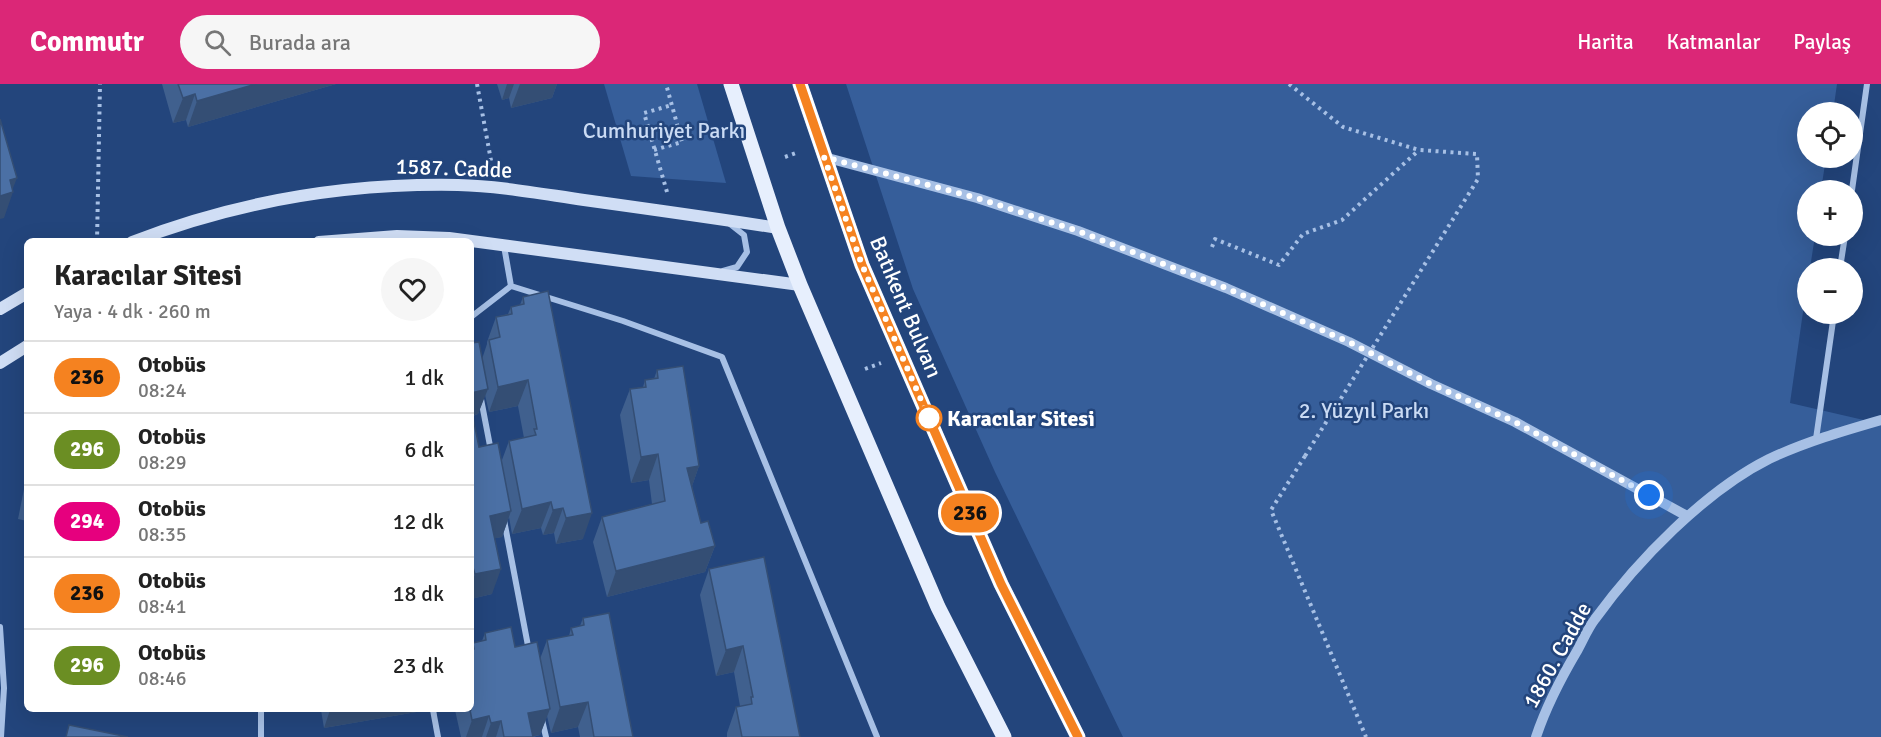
<!DOCTYPE html>
<html lang="tr">
<head>
<meta charset="utf-8">
<style>
  :root { --surface:#fff; --page:#f6f6f6; --text:#222; --muted:#767676; --line:#e0e0e0; --accent:#db2777 }
  body { margin:0; font-family:Signika,sans-serif; background:var(--page); color:var(--text); height:100vh; display:flex; flex-direction:column; font-size:22px; white-space:nowrap }
  * { box-sizing:border-box; margin:0 }
  p { font-size:20px; color:var(--muted) }
  .icon { flex:none; width:33px; height:33px; fill:none; stroke:currentColor; stroke-width:2; stroke-linecap:round; stroke-linejoin:round }
  .map { position:relative; flex:1; overflow:hidden }
  .details { position:absolute; left:24px; top:154px; width:450px; height:474px; display:flex; flex-direction:column; background:var(--surface); border-radius:9px; box-shadow:0 6px 24px #0002 }
  .details>* { flex:none }
  .badge { padding:0 12px; border-radius:20px; font-size:21px; line-height:39px }
  .fabs { position:absolute; left:1797px; top:18px; display:grid; gap:12px }
  .fabs a { display:grid; place-items:center; width:66px; height:66px; border-radius:50%; background:var(--surface); box-shadow:0 6px 24px #0002; font-size:30px }
  .you { position:absolute; width:30px; height:30px; margin:-15px; border:4px solid #fff; border-radius:50%; background:#1a73e8; box-shadow:0 0 0 9px #1a73e833 }
  .map>.badge { position:absolute; translate:-50% -50%; box-shadow:0 0 0 3px #fff }
  .round { display:grid; place-items:center; flex:none; width:63px; height:63px; border-radius:32px; background:var(--page) }
  .headline { display:flex; align-items:center; justify-content:space-between; height:102px; padding:0 30px }
  h1 { font-size:28px; font-weight:700; line-height:45px }
  ul { padding:0; list-style:none }
  li { display:flex; align-items:center; gap:18px; height:72px; padding:0 30px; border-top:2px solid var(--line) }
  li div { flex:1 }
  li b { display:block; font-size:22px }
  li em { font-style:normal }
  li .badge { min-width:66px; font-weight:700; text-align:center }
  header { display:flex; align-items:center; gap:36px; box-sizing:border-box; height:84px; padding:0 30px; background:var(--accent); color:#fff }
  header strong { font-size:28px }
  nav { display:flex; gap:33px; margin-inline-start:auto; font-size:21px }
  .search { width:420px; height:54px; background:var(--page); display:flex; align-items:center; gap:15px; box-sizing:border-box; padding:0 21px; border-radius:33px; color:var(--muted); font-size:22px }
  .map>svg:first-child { display:block }
  .green { fill:#365e9a }
  .lines { fill:none; stroke-linecap:round; stroke-linejoin:round }
  .path { stroke:#a7c0e5; stroke-width:4; stroke-dasharray:3 4.5; stroke-linecap:butt }
  .minor { stroke:#a7c0e5; stroke-width:6 }
  .tertiary { stroke:#a7c0e5; stroke-width:10 }
  .secondary { stroke:#d0def5; stroke-width:12 }
  .primary { stroke:#e7effd; stroke-width:15 }
  .path-bridge { stroke:#a7c0e5; stroke-width:4; stroke-dasharray:3 4.5; stroke-linecap:butt }
  .wall { fill:#40608e; fill-rule:evenodd }
  .shaded-wall { fill:#344e74 }
  .building { fill:#4b70a5; stroke:#344e74; stroke-width:1.5 }
  .line-casing { stroke:#fff; stroke-width:14 }
  .line { stroke:#f58220; stroke-width:9 }
  .walk { stroke:#fff; stroke-width:6; stroke-dasharray:0 10.8 }
  .stop-dot { fill:#fff; stroke:#f58220; stroke-width:3 }
  .labels { text-anchor:middle; dominant-baseline:central; stroke-width:5; stroke-linejoin:round; paint-order:stroke }
  .park-label { font-size:22px; fill:#cadbf4; stroke:#23457c }
  .street-label { font-size:22px; fill:#fff; stroke:#23457c }
  .stop-label { font-size:22px; font-weight:bold; fill:#fff; stroke:#23457c; text-anchor:start }
</style>
</head>
<body>
<header>
<strong>Commutr</strong>
<div class="search"><svg class="icon" aria-label="search" viewBox="0 0 24 24"><circle cx="10" cy="10" r="6"/><path d="M15 15l6 6"/></svg>Burada ara</div>
<nav><a>Harita</a><a>Katmanlar</a><a>Paylaş</a></nav>
</header>
<div class="map">
<svg width="1881" height="653" viewBox="0 0 1881 653">
  <rect width="100%" height="100%" fill="#23457c"/>
  <!-- green -->
  <g class="green">
    <polygon points="604,0 697,0 726,99 631,92"/>
    <polygon points="846,0 1837,0 1833,28 1808,28 1808,74 1826,74 1821,106 1808,106 1808,152 1815,152 1810,184 1808,184 1807,200 1790,319 1881,340 1881,653 1123,653 995,388 913,205"/>
  </g>
  <g class="lines">
    <!-- path -->
    <g class="path">
      <polyline points="477,0 492,82"/>
      <polyline points="1289,0 1343,43 1419,66 1477,70 1478,95"/>
      <polyline points="654,66 682,58 666,0"/>
      <polyline points="785,73 799,68"/>
      <polyline points="667,108 644,29 672,21"/>
      <polyline points="97,158 100,0"/>
      <polyline points="1212,163 1215,155 1279,181 1303,150 1342,136 1419,66"/>
      <polyline points="865,285 881,279"/>
      <polyline points="1305,372 1271,426 1366,653"/>
    </g>
    <!-- minor -->
    <g class="minor">
      <polyline points="1852,106 1867,0"/>
      <polyline points="504,162 511,202 623,237 722,273 877,653"/>
      <polyline points="1840,184 1845,152"/>
      <polyline points="723,187 737,183 747,168 744,151 730,140"/>
      <polyline points="471,233 511,202"/>
      <polyline points="481,315 491,367"/>
      <polyline points="1816,355 1834,230"/>
      <polyline points="504,436 529,567"/>
      <polyline points="0,543 4,604 1,653"/>
      <polyline points="261,626 261,653"/>
      <polyline points="433,626 438,653"/>
      <polyline points="542,636 546,653"/>
    </g>
    <!-- tertiary -->
    <g class="tertiary">
      <polyline points="824,73 977,114 1078,147 1226,204 1349,258 1431,300 1515,338 1687,432"/>
      <path d="M 1536,653 C 1546,623 1561,594 1577,567 C 1583,556 1588,544 1595,535 C 1637,477 1705,407 1769,375 C 1805,358 1843,347 1881,336"/>
    </g>
    <!-- secondary -->
    <g class="secondary">
      <path d="M 132,158 C 235,118 347,99 458,101 C 500,102 542,110 584,116 C 649,125 714,134 778,144"/>
      <polyline points="319,158 397,152 449,154 800,201"/>
      <polyline points="0,225 27,209"/>
      <polyline points="0,279 27,262"/>
    </g>
    <!-- primary -->
    <g class="primary">
      <polyline points="731,0 778,144 800,201 938,523 1004,653"/>
      <polyline points="800,0 862,181 1001,500 1078,653"/>
    </g>
    <!-- path-bridge -->
    <polyline class="path-bridge" points="1305,372 1478,95"/>
  </g>
  <!-- wall -->
  <g class="wall">
    <polygon points="162,0 336,0 188,43 186,36 173,39"/>
    <polygon points="497,0 557,0 552,14 511,24 509,14 502,16"/>
    <path d="M 523,213 L 583,455 L 556,460 L 554,449 L 543,451 L 541,444 L 512,450 L 509,433 L 502,453 L 495,454 L 492,510 L 471,515 L 471,259 L 482,275 L 487,260 L 487,258 L 496,233 L 508,230 L 511,223 L 520,221 ZM 485,311 L 489,328 L 518,322 L 524,354 L 509,357 L 502,376 L 479,363 L 473,332 L 478,330 Z"/>
    <polygon points="657,286 699,382 692,402 701,439 715,462 705,488 607,513 593,458 602,433 652,420 649,396 631,399 620,331 630,305 643,303 645,296 654,295"/>
    <polygon points="27,390 27,437 18,435"/>
    <polygon points="709,485 800,653 727,653 727,649 736,623 740,622 734,588 716,592 700,511"/>
    <polygon points="583,534 633,653 580,653 578,643 551,649 547,632 540,651 533,653 461,653 455,626 471,626 471,564 473,559 482,557 485,549 540,575 547,556 569,552 571,544 580,542"/>
    <polygon points="321,626 428,626 324,644"/>
  </g>
  <!-- shaded-wall -->
  <g class="shaded-wall">
    <polygon points="256,0 336,0 188,43 197,17"/>
    <polygon points="507,0 514,0 509,14 502,16"/>
    <polygon points="520,0 557,0 552,14 511,24"/>
    <polygon points="195,10 186,36 173,39 183,14"/>
    <polygon points="17,94 11,109 13,108 4,134 0,135 0,112 10,96"/>
    <polygon points="528,296 518,322 489,328 498,303"/>
    <polygon points="488,305 478,330 471,332 471,309"/>
    <polygon points="658,370 649,396 631,399 641,373"/>
    <polygon points="699,382 690,408 687,384"/>
    <polygon points="551,418 541,444 512,450 522,425"/>
    <polygon points="563,424 554,449 543,451 553,426"/>
    <polygon points="511,427 502,453 481,457 490,432"/>
    <polygon points="592,429 583,455 556,460 566,434"/>
    <polygon points="715,462 705,488 607,513 616,487"/>
    <polygon points="501,485 492,510 471,515 471,500 475,490"/>
    <polygon points="743,562 734,588 716,592 726,566"/>
    <polygon points="588,618 578,643 551,649 560,623"/>
    <polygon points="550,625 540,651 529,653 528,629"/>
    <polygon points="330,626 428,626 324,644"/>
    <polygon points="489,632 482,653 466,653 472,636"/>
    <polygon points="501,637 496,653 486,653 491,639"/>
  </g>
  <!-- building -->
  <g class="building">
    <polygon points="178,0 256,0 197,17 195,10 183,14"/>
    <polygon points="0,35 17,94 10,96 13,108 0,112"/>
    <polygon points="548,207 592,429 566,434 563,424 553,426 551,418 522,425 509,357 536,351 534,345 537,345 528,296 498,303 489,256 500,253 496,233 512,230 511,223 524,220 523,213"/>
    <polygon points="479,258 488,305 471,309 471,259"/>
    <polygon points="683,282 699,382 687,384 701,439 708,437 715,462 616,487 602,433 665,417 658,370 641,373 630,305 646,303 645,296 658,294 657,286"/>
    <polygon points="471,324 479,363 498,359 511,427 490,432 501,485 475,490 472,480 471,480"/>
    <polygon points="764,473 800,653 742,653 736,623 752,620 751,613 753,613 743,562 726,566 709,485"/>
    <polygon points="609,529 633,653 594,653 588,618 560,623 547,556 573,551 571,544 584,541 583,534"/>
    <polygon points="511,543 515,563 537,558 550,625 528,629 533,653 504,653 501,637 491,639 489,632 472,636 470,626 471,626 471,566 474,565 473,559 486,556 485,549"/>
    <polygon points="69,641 128,653 66,653"/>
  </g>
  <g class="lines">
    <defs>
      <polyline id="line" points="800,0 862,181 1001,500 1078,653"/>
    </defs>
    <!-- line casing -->
    <use href="#line" class="line-casing"/>
    <!-- line -->
    <use href="#line" class="line"/>
    <!-- walk -->
    <polyline class="walk" points="929,334 862,181 824,73 977,114 1078,147 1226,204 1349,258 1431,300 1515,338 1649,411"/>
  </g>
  <!-- markers -->
  <circle class="stop-dot" cx="929" cy="334" r="12"/>
  <g class="labels">
    <!-- park labels -->
    <g class="park-label">
      <text x="664" y="46">Cumhuriyet Parkı</text>
      <text x="1364" y="326">2. Yüzyıl Parkı</text>
    </g>
    <!-- street labels -->
    <g class="street-label">
      <text transform="translate(454 84) rotate(2)">1587. Cadde</text>
      <text transform="translate(906 223) rotate(67)">Batıkent Bulvarı</text>
      <text transform="translate(1557 571) rotate(-61)">1860. Cadde</text>
    </g>
    <!-- stop labels -->
    <g class="stop-label">
      <text x="947" y="334">Karacılar Sitesi</text>
    </g>
  </g>
</svg>
<div class="fabs">
<a><svg class="icon" aria-label="locate" viewBox="0 0 24 24"><circle cx="12" cy="12" r="6"/><path d="M12 2v4M12 18v4M2 12h4M18 12h4"/></svg></a>
<a>+</a>
<a>−</a>
</div>
<div class="you" style="left:1649px;top:411px"></div>
<b class="badge" style="left:970px;top:429px;background:#f58220;color:#111">236</b>
<section class="details">
<div class="headline"><div><h1>Karacılar Sitesi</h1><p>Yaya · 4 dk · 260 m</p></div><a class="round"><svg class="icon" aria-label="heart" viewBox="0 0 24 24"><path d="M12 20l-8-8c-3-5 5-10 8-4 3-6 11-1 8 4z"/></svg></a></div>
<ul>
<li><span class="badge" style="background:#f58220;color:#111">236</span><div><b>Otobüs</b><p>08:24</p></div><em>1 dk</em></li>
<li><span class="badge" style="background:#6b8e23;color:#fff">296</span><div><b>Otobüs</b><p>08:29</p></div><em>6 dk</em></li>
<li><span class="badge" style="background:#e6007e;color:#fff">294</span><div><b>Otobüs</b><p>08:35</p></div><em>12 dk</em></li>
<li><span class="badge" style="background:#f58220;color:#111">236</span><div><b>Otobüs</b><p>08:41</p></div><em>18 dk</em></li>
<li><span class="badge" style="background:#6b8e23;color:#fff">296</span><div><b>Otobüs</b><p>08:46</p></div><em>23 dk</em></li>
</ul>
</section>
</div>
</body>
</html>
